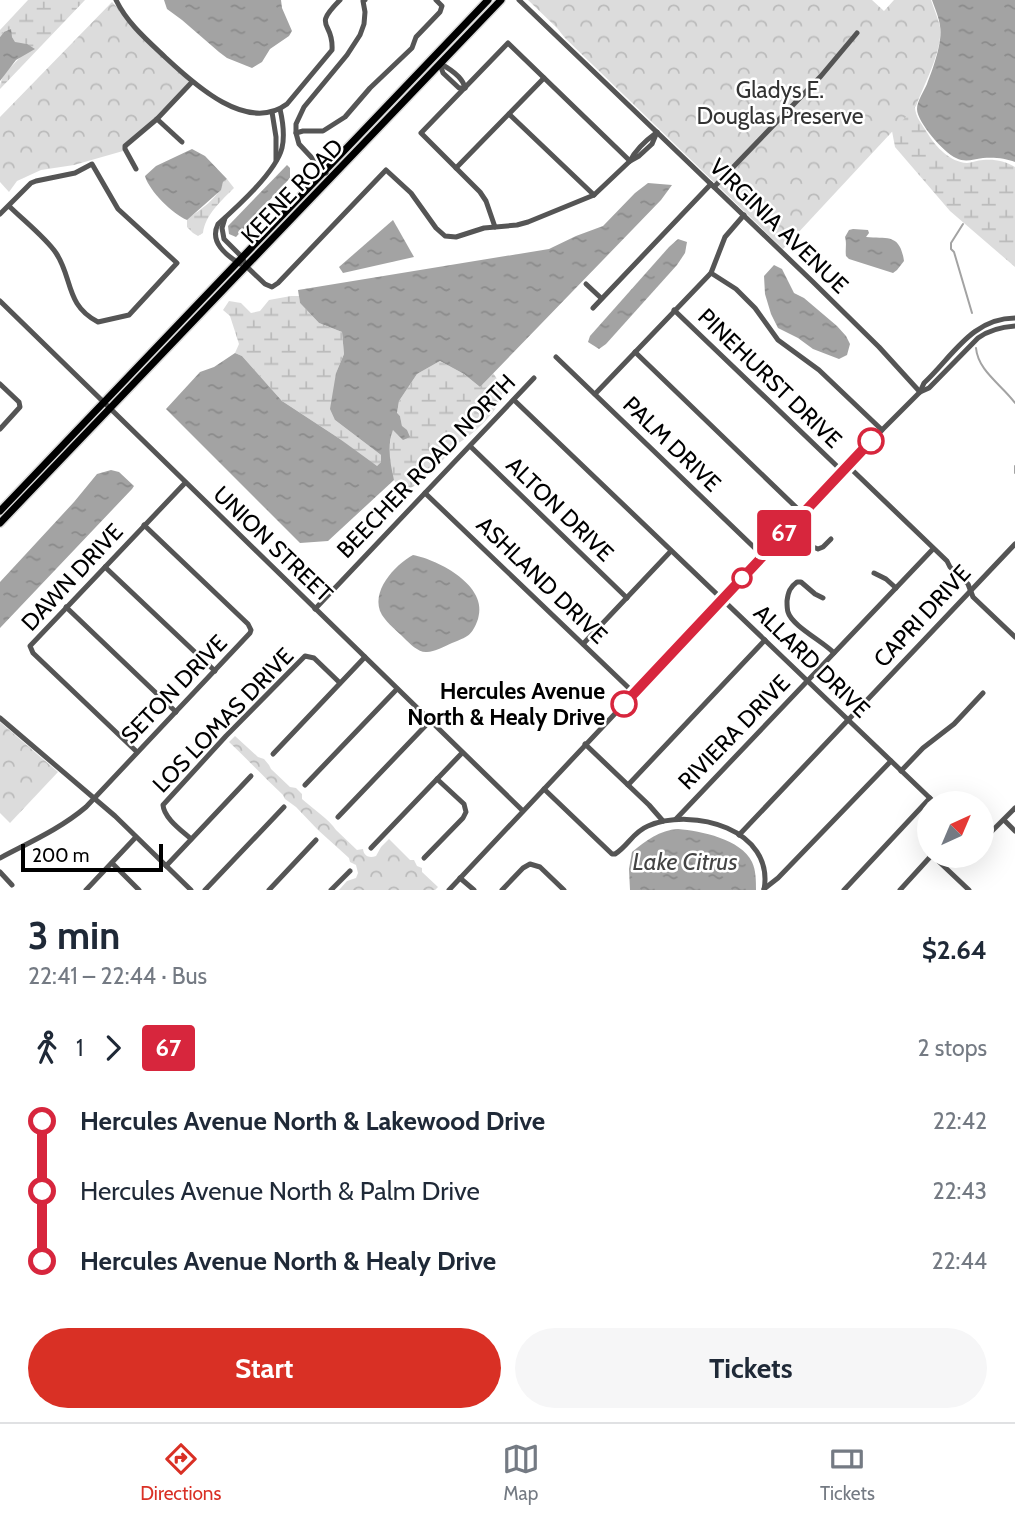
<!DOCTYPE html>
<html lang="en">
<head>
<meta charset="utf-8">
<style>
  :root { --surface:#fff; --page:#f6f6f7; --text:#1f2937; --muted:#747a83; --line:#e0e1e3; --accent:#d93025 }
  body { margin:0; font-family:Cabin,sans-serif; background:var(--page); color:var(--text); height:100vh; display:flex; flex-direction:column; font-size:26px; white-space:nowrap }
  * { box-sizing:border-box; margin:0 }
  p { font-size:23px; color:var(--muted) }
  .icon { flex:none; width:38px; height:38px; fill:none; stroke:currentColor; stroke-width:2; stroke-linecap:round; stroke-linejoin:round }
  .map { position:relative; height:890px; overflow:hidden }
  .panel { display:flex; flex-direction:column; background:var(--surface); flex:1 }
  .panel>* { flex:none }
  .badge { padding:0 14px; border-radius:5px; font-size:24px; line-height:46px }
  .needle { width:46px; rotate:44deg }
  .controls { position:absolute; left:917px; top:791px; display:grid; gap:14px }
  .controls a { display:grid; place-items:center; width:77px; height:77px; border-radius:50%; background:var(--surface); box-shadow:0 7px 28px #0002; font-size:35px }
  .scale { position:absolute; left:21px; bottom:18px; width:142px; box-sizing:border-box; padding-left:7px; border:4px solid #000; border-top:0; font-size:19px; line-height:24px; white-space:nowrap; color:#000; -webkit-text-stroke:5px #fff; paint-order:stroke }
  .map>.badge { position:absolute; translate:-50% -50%; box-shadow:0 0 0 4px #fff }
  .legs { display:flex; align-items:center; gap:10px; height:77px; padding:0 28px; font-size:23px }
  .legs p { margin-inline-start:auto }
  .head { display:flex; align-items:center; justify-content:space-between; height:119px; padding:0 28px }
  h1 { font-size:38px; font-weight:700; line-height:52px }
  .button { display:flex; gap:14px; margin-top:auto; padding:14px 28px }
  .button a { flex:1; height:80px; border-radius:42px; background:var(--accent); color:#fff; font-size:28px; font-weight:700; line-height:80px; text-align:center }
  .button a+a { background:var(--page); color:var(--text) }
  ul { padding:0 28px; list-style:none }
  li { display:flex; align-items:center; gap:24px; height:70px; font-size:26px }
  li i { display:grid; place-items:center; width:10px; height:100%; margin:0 9px; background:currentColor }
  li i::after { content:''; width:18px; height:18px; margin:-9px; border:5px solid; border-radius:50%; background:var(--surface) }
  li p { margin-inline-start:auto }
  li:first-child i { background:linear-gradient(#0000 50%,currentColor 0) }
  li:last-child i { background:linear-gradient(currentColor 50%,#0000 0) }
  .tab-bar { display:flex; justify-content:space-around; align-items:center; height:98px; border-top:2px solid var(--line); background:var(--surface); font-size:19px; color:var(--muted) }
  .tab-bar a { display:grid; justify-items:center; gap:4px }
  .tab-bar .on { color:var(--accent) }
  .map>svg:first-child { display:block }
  .wetland { fill:url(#wetland-marsh) }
  .park { fill:url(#park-crowns) }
  .water { fill:url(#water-ripples) }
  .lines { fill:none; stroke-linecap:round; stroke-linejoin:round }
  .stream { stroke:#a3a3a3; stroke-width:2 }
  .major-casing { stroke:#dbdbdb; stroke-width:10 }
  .minor { stroke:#555; stroke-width:5 }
  .major { stroke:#000; stroke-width:7 }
  .line-1-casing { stroke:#fff; stroke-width:16 }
  .line-1 { stroke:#d7263d; stroke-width:10 }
  .stop-1-dot { fill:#fff; stroke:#d7263d; stroke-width:3.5 }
  .labels { text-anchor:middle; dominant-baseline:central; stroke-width:5; stroke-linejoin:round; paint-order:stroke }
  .park-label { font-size:23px; fill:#333; stroke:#fff }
  .street-label { font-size:23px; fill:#000; stroke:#fff }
  .stop-label { font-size:23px; font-weight:bold; fill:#000; stroke:#fff; text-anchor:end }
  .water-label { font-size:24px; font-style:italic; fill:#444; stroke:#fff }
</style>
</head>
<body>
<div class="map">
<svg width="1015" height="890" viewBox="0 0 1015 890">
  <defs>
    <pattern id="wetland-marsh" width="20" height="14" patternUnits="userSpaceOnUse" patternTransform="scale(1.75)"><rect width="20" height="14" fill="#dcdcdc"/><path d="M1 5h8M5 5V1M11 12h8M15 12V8" fill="none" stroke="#bbb"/></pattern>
    <pattern id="park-crowns" width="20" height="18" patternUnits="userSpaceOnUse" patternTransform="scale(1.75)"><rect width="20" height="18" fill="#dcdcdc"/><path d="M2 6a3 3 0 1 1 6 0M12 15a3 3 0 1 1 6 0" fill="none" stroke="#bbb"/></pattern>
    <pattern id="water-ripples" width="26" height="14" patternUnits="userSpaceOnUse" patternTransform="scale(1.75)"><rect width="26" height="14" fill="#a3a3a3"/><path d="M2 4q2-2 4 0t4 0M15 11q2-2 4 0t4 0" fill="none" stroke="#8b8b8b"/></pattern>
  </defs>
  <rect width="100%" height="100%" fill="#fff"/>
  <!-- wetland -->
  <g class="wetland">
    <path d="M 28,0 L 85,0 L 0,89 C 0,68 24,62 27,44 L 15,43 L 12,37 L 4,32 L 0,37 L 0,30 Z"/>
    <path d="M 915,104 C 914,116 922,124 928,134 C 936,147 950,162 967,163 C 972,163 977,160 983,160 C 995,159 1005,161 1015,167 L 1015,267 L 950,211 L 895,147 L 892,131 Z"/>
    <path d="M 227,179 L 234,188 C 222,200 205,215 203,233 L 198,236 L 193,233 L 187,227 L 187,219 C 200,210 219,198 223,182 Z"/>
    <polygon points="291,296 299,296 300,303 319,323 342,332 344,354 336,373 335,420 381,455 381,462 376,467 340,439 282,401 242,356 235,353 239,344 230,316 223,310 229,301 241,303 251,313 260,311 269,300"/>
    <path d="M 440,361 L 464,374 L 480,387 L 493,373 C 497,379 503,387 502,394 C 501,410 465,443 450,447 L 444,459 L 426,474 L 414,486 L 407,490 C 403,488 396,484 394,480 C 387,468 389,441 393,429 L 402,426 L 400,416 L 397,414 L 399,401 L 417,374 Z"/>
  </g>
  <!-- park -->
  <g class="park">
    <path d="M 528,0 L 872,0 L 884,11 L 894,0 L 931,0 C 934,9 938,18 940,27 C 943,50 924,84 916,106 L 783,249 L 565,38 L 557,28 Z"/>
    <polygon points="112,2 189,82 123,151 74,165 41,170 17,181 9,192 0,182 0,117"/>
    <polygon points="0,722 58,772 10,823 0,813"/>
    <path d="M 235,736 L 258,757 L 264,759 L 269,765 L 271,769 L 290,787 L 296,788 L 302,794 L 302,799 C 312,808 330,820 336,830 L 357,850 L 363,849 C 364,857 370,858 376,856 L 381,847 L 389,839 L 410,860 L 414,860 L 417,866 L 422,868 L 422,872 L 438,887 L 435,890 L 339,890 L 347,881 L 356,878 L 358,873 L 356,865 L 350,862 L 349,858 L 318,830 L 296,807 L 285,799 L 283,795 C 264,777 248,760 229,742 Z"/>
  </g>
  <!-- water -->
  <g class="water">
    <polygon points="164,0 281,0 282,8 292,31 289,36 270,49 262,62 252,68 227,58 219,52 182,20 167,9"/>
    <path d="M 932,0 L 1015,0 L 1015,162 C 1006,158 993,157 983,158 C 973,159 966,163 956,158 C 944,153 917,122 917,109 C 917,101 924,91 927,84 C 933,69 943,41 940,26 C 939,17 935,9 932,0 Z"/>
    <polygon points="11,29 12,37 15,42 27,44 35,49 16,60 0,81 0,37 4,32"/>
    <path d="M 192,149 L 205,156 L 227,179 L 223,182 L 221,190 L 187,220 C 173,214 149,191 145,176 L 156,166 Z"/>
    <polygon points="287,165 290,168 290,178 236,237 229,234 228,226"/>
    <path d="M 648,183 L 672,185 L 661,200 L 633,229 L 480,387 L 464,374 L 440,361 L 417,374 L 399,401 L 397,413 L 400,416 L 402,426 L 407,430 L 410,437 L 403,440 L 393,430 C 387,445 390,463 394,480 L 328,541 L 300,543 L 166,409 L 200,372 L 214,367 L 235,353 L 242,356 L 282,401 L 340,439 L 377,466 L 381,462 L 381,455 L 335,420 L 330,409 L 336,373 L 344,354 L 342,332 L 319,323 L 300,303 L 298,290 L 549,249 L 576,236 L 603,226 L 635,193 Z"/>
    <polygon points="393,220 414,257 343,273 339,267"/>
    <path d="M 853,229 L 868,230 L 869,233 L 866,237 C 887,239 900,233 904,261 L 897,270 L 893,273 L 849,259 L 846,256 C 845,249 847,244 845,237 L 849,230 Z"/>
    <polygon points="678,239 687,242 685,253 677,265 606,344 599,349 588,342 590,336 669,247"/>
    <polygon points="774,265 782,269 794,293 804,298 837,326 846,336 850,344 847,355 839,359 813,349 798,338 778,328 771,314 765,294 764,276"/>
    <polygon points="111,470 119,472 134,486 132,489 0,628 0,582 74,502 97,474"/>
    <path d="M 413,555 C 439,560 489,586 478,619 C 472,636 467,637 452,643 C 445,646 434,652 427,652 C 419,653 410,644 404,638 C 397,631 388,624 382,615 C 369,592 395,565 413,555 Z"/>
    <path d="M 678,829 C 701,831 741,839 752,862 C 756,870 756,881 756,890 L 630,890 L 629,869 L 632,852 C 645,841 660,830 678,829 Z"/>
  </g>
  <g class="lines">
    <!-- stream -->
    <g class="stream">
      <polyline points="963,224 951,243 951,249 954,252 972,313"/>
      <path d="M 976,348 C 978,371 1002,385 1015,403"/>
      <polyline points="1015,466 1015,473"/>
    </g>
    <defs>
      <g id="major">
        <polyline points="0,511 488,0"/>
        <polyline points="0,523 501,0"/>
      </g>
    </defs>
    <!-- major casing -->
    <use href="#major" class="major-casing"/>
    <!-- minor -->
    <g class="minor">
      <path d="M 116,0 C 127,23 147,40 165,57 C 193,83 247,134 287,104 L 332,50 C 334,20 311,29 340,0"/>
      <polyline points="519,0 812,281 879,347 920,392"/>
      <polyline points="440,64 443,73 459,88 465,88"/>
      <path d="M 441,64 C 450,69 463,77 465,88"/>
      <polyline points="272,112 276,137 276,160"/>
      <polyline points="509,114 594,195"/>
      <polyline points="157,119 182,142"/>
      <polyline points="296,133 303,131 323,131 345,117 370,88 412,48 416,37 440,12 442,6 436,0"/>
      <path d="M 630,161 C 636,149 645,141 656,133"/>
      <polyline points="456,168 544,78"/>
      <polyline points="136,169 125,149 125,146 157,119 192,82"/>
      <polyline points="326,173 299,144 296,133 296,124 304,107 347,55 360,35 364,24 365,12 363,1 365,0"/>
      <polyline points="714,187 821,76 857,33"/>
      <path d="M 0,214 L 31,183 L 36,181 L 75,173 L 92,164 L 118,209 L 177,263 L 129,315 L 98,322 C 65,305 73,278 56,253 C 46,238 22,219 9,206"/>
      <polyline points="225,218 222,228 224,239 242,257 246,266 265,284 272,287 278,283 386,170 411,193 436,228 445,236 456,237 484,228 517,225 528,222 594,195 630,161 639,156 652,144 657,132"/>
      <polyline points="495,227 486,201 480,192 421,133 508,43 630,161"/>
      <path d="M 240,264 C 226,255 209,242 218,224 C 237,207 276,172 282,148 C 285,135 283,122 280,109"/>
      <polyline points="711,273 736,289 755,308 778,340 819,370 882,430"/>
      <polyline points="586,284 601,298"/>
      <polyline points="0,301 523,811"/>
      <polyline points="593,308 711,184"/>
      <polyline points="674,310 842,471"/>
      <polyline points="635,352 802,513"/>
      <polyline points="556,357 763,556"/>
      <polyline points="0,384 19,402 20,407 0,429"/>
      <path d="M 920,392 L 924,383 C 952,357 972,318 1015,318"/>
      <polyline points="595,394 711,273 725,237 744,215"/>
      <polyline points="514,400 935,803"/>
      <polyline points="470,446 627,598"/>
      <polyline points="847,465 947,561 950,567 968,584 973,597 1015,637"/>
      <polyline points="425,493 634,693"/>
      <polyline points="790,526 813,547 818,549 823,547 831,539"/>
      <polyline points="105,567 215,671"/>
      <polyline points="874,573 886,579 896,588"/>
      <path d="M 823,598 L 815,594 L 801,582 L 797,582 C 790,587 788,592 787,601 C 787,604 787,609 788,612 C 792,626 824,642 834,653"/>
      <polyline points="66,607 176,712"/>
      <polyline points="315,609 534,378"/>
      <polyline points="583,644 671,551"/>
      <polyline points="0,718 115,816 191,890"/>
      <polyline points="585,744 649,805 663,821"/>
      <polyline points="137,752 33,653 30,646 185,483"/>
      <polyline points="273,754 365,657"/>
      <polyline points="901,771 923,748 954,724 983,693"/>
      <polyline points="305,785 397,689"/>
      <polyline points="628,785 765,640"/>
      <path d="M 544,789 L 612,854 L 615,854 C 628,846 633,832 648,826 C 693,807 775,829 764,890"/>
      <polyline points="338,817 430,721"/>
      <polyline points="676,819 933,549"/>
      <polyline points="1004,820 1015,831"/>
      <polyline points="739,835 1015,544"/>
      <path d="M 191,839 C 181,830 164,818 163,805 L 226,736 L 305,656 L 314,658 L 340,683"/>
      <polyline points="982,841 1015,808"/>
      <polyline points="371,848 462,753"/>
      <polyline points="933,856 969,890"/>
      <path d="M 0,858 C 30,842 60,829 86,807 L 250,633 L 251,630 L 248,624 L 144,525"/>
      <polyline points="424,858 463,818 466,812 464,804 437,779"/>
      <polyline points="112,863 139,890"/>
      <polyline points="166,866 251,776"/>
      <polyline points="0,872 12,885"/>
      <polyline points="460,878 474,890"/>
      <polyline points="764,889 778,878 891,761"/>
      <polyline points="86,890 136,837"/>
      <polyline points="205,890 284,807"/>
      <polyline points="269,890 316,840"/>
      <polyline points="331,890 350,871"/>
      <path d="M 449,890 L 882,430 L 920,392 L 929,388 L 978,338 C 989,330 1001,327 1015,326"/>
      <polyline points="502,890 523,868 530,864 540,867 564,890"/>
      <polyline points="844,890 930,798"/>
      <polyline points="900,890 931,856"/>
    </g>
    <!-- major -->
    <use href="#major" class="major"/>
  </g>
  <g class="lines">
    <defs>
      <polyline id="line-1" points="624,704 871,441"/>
    </defs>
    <!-- line-1 casing -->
    <use href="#line-1" class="line-1-casing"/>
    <!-- line-1 -->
    <use href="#line-1" class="line-1"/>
  </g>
  <!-- markers -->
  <g class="stop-1-dot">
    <circle cx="871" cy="441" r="12"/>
    <circle cx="742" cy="578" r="9"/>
    <circle cx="624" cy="704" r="12"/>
  </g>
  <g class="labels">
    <!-- park labels -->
    <g class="park-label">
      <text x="780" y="90">Gladys E.<tspan x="780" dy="26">Douglas Preserve</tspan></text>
    </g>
    <!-- street labels -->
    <g class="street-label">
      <text transform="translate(292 191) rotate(-46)">KEENE ROAD</text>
      <text transform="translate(779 226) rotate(44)">VIRGINIA AVENUE</text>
      <text transform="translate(770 378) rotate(44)">PINEHURST DRIVE</text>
      <text transform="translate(672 444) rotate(44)">PALM DRIVE</text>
      <text transform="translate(426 466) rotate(-46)">BEECHER ROAD NORTH</text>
      <text transform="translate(560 509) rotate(44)">ALTON DRIVE</text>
      <text transform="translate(273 544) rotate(44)">UNION STREET</text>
      <text transform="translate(72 577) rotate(-47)">DAWN DRIVE</text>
      <text transform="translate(542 580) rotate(44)">ASHLAND DRIVE</text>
      <text transform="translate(922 616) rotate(-47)">CAPRI DRIVE</text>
      <text transform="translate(812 661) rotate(44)">ALLARD DRIVE</text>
      <text transform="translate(174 689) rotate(-46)">SETON DRIVE</text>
      <text transform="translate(223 720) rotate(-46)">LOS LOMAS DRIVE</text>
      <text transform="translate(734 732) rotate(-46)">RIVIERA DRIVE</text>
    </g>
    <!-- stop labels -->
    <g class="stop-label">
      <text x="605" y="691">Hercules Avenue<tspan x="605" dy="26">North &amp; Healy Drive</tspan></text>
    </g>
    <!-- water labels -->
    <g class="water-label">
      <text x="685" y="861">Lake Citrus</text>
    </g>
  </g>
</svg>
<div class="controls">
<a><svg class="needle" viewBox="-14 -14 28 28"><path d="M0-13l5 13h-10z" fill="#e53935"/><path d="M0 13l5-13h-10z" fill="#747a83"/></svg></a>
</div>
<div class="scale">200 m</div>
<b class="badge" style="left:784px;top:533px;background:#d7263d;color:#fff">67</b>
</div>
<section class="panel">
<div class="head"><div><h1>3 min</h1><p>22:41 – 22:44 · Bus</p></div><b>$2.64</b></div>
<div class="legs"><svg class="icon" aria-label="walk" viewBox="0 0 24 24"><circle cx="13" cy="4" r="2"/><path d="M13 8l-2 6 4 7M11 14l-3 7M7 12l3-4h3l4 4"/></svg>1<svg class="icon" aria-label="forward" viewBox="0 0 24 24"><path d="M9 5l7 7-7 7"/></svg><b class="badge" style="background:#d7263d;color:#fff">67</b><p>2 stops</p></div>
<ul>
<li><i style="color:#d7263d"></i><b>Hercules Avenue North &amp; Lakewood Drive</b><p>22:42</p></li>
<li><i style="color:#d7263d"></i><span>Hercules Avenue North &amp; Palm Drive</span><p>22:43</p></li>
<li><i style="color:#d7263d"></i><b>Hercules Avenue North &amp; Healy Drive</b><p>22:44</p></li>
</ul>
<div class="button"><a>Start</a><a>Tickets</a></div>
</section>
<nav class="tab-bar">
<a class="on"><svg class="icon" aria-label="directions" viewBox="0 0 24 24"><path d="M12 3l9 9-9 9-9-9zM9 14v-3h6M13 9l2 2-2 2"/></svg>Directions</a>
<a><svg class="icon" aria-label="map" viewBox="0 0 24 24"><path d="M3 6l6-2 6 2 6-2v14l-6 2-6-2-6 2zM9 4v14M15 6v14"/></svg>Map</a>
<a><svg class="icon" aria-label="tickets" viewBox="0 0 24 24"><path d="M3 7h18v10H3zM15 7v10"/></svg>Tickets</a>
</nav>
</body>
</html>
